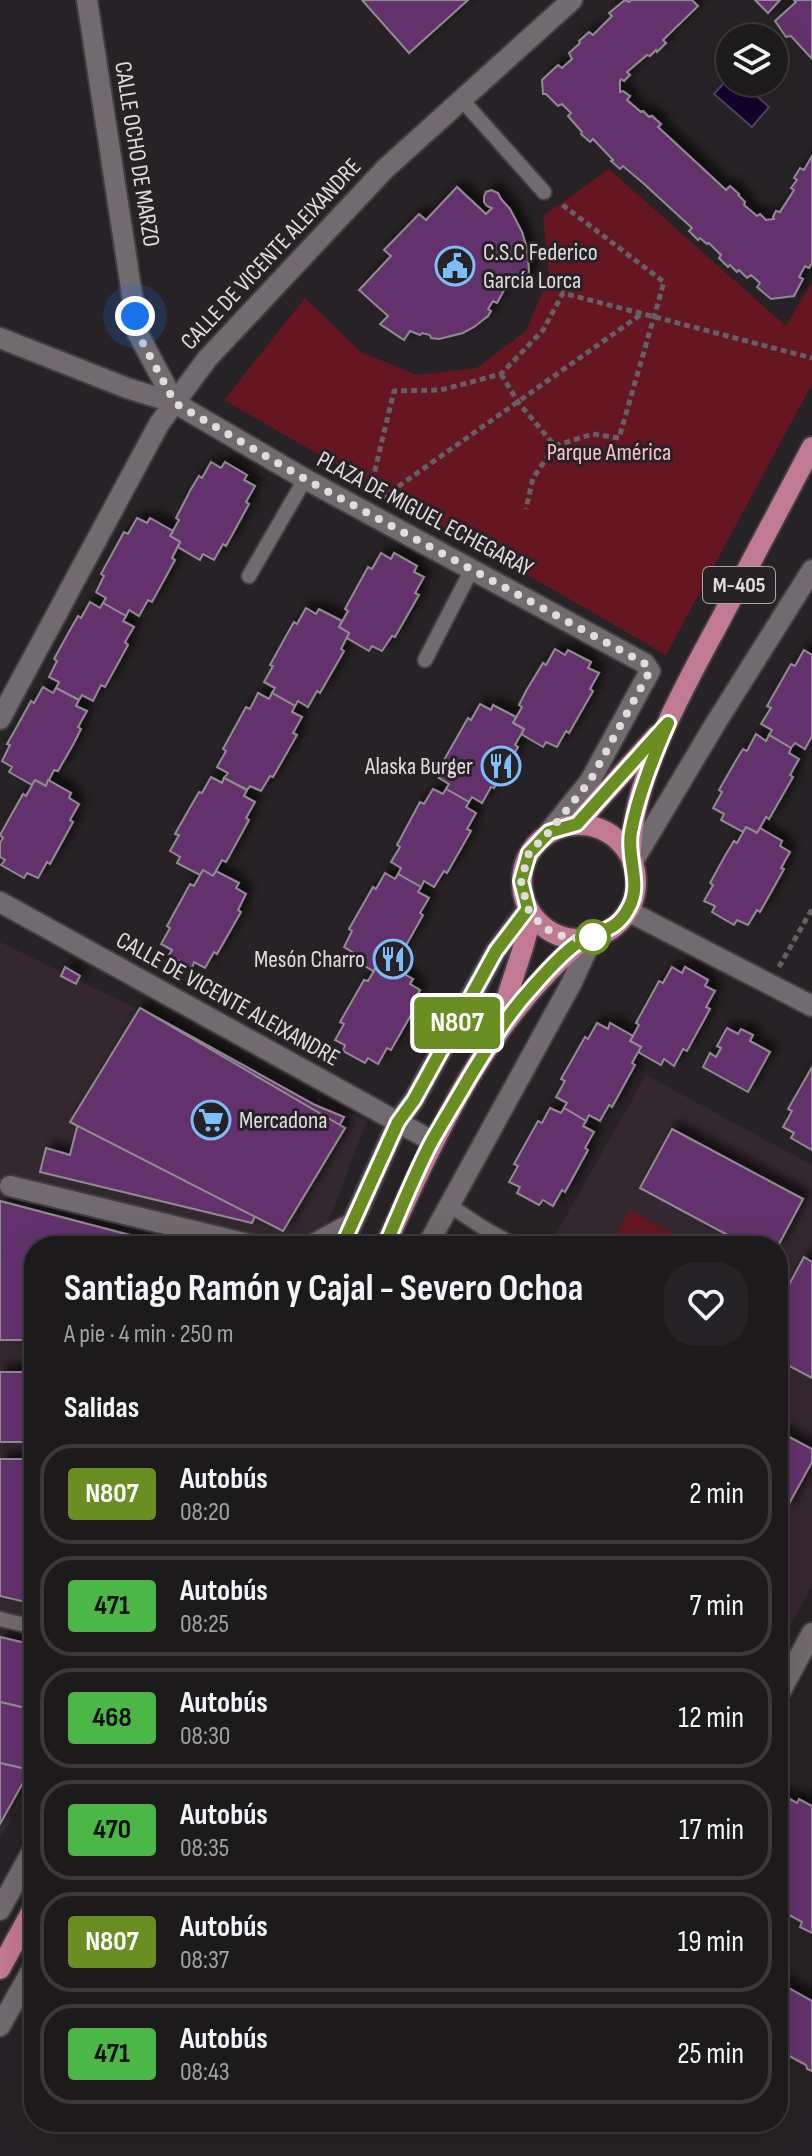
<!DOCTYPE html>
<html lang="es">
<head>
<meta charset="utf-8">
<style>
  :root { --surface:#1d1a1c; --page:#252325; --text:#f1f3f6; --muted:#a0a1a3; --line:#3b383b }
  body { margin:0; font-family:"Sofia Sans Condensed",sans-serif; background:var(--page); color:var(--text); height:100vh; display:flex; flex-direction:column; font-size:30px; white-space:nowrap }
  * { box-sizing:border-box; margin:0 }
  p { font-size:26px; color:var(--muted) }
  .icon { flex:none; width:44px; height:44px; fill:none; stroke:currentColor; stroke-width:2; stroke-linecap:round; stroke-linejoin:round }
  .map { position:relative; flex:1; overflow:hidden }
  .panel { position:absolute; left:24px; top:1236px; width:764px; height:896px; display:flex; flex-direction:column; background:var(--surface); border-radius:32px; box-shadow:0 8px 32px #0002,0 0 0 2px var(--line) }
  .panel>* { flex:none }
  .badge { padding:0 16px; border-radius:6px; font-size:28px; line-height:52px }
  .controls { position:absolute; left:716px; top:24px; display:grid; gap:16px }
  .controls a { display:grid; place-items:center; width:72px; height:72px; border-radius:50%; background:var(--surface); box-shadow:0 8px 32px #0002,0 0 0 2px var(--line); font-size:40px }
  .you { position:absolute; width:40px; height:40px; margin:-20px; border:6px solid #fff; border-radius:50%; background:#1a73e8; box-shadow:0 0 0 12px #1a73e833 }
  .map>.badge { position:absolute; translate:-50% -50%; box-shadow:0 0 0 4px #fff }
  h2 { padding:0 40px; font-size:30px; line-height:72px }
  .round { display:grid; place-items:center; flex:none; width:84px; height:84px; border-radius:32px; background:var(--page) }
  .overview { display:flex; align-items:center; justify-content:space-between; height:136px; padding:0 40px }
  h1 { font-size:38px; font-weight:700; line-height:60px }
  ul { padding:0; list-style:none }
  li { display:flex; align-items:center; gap:24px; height:100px; margin:0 16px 12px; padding:0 24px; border:4px solid var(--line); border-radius:32px }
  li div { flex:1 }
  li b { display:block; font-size:30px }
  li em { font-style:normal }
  li .badge { min-width:88px; font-weight:700; text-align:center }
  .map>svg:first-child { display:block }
  .built { fill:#33282f }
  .green { fill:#651621 }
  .water { fill:#14002a; stroke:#514260; stroke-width:2 }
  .building { fill:#64306d; stroke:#908b90; stroke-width:2; filter:url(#shadow) }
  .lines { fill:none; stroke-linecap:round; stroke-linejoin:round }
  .service-casing { stroke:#423d40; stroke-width:18 }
  .minor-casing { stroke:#423d40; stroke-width:24 }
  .primary-casing { stroke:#423d40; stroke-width:24 }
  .path { stroke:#656063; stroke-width:5; stroke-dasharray:6 4; stroke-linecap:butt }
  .service { stroke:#716a6e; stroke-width:14 }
  .minor { stroke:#716a6e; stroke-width:20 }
  .primary { stroke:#c17a93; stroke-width:20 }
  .line-casing { stroke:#fff; stroke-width:18 }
  .line { stroke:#6b8e23; stroke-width:12 }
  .walk { stroke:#e0dcde; stroke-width:8; stroke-dasharray:0 14.4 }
  .stop-dot { fill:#fff; stroke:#6b8e23; stroke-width:4 }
  .labels { text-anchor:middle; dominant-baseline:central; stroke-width:6; stroke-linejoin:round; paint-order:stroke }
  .shield { fill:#272225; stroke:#a8a4a6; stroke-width:2 }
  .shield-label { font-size:22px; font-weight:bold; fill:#e0dcde }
  .street-label { font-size:24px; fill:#e0dcde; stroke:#272225 }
  .poi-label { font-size:24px; fill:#e0dcde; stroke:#272225; text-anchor:start }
  .park-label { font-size:24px; fill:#f7c4c5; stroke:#272225 }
</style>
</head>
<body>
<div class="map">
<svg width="812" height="2156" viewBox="0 0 812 2156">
  <defs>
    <filter id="shadow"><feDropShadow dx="7" dy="-7" stdDeviation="4" flood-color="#0009"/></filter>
  </defs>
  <rect width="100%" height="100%" fill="#272225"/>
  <!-- built -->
  <g class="built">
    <polygon points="0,942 367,1121 319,1246 34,1246 34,1780 0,1839"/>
    <polygon points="646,1075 812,1165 812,1586 778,1647 778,1246 559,1246 553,1239"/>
  </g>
  <!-- green -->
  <g class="green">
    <polygon points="609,169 786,326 812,281 812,384 666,655 224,400 305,298 361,352 417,375 477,368 526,331 549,276 543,216"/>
    <polygon points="630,1210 695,1246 610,1246"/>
  </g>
  <!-- water -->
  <polygon class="water" points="730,76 730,82 741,82 769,107 752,127 714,94"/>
  <!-- building -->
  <g class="building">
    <polygon points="362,0 468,0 409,53"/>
    <polygon points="625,0 629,2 631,0 692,0 698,6 663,40 666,43 657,52 656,50 650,56 647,55 627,72 630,75 624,81 621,79 620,81 620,92 623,91 630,96 627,100 641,112 643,111 649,117 652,116 661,124 658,127 726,190 730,186 739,194 738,195 745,202 744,205 757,216 760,214 766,220 774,219 773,217 776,211 780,212 794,190 791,188 797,180 794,178 800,168 804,170 812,156 812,263 809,268 805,266 799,277 803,279 794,296 771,299 757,287 760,283 751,275 747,278 739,270 737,272 730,265 728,267 719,258 721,255 709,243 707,244 700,238 698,240 689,231 692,228 643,183 623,166 620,169 611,161 613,160 593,139 590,142 581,134 582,132 568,116 571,113 562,104 558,106 546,94 543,94 542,80 558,65 562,68 572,59 569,53 580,43 579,41 589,32 593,35 612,16 609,13"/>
    <polygon points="755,0 780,0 768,13"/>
    <polygon points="794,0 812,0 812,59 791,36 786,37 775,21 796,2"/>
    <polygon points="457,187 486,214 492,208 487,206 484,202 484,197 486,192 491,190 498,193 501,199 510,209 522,232 527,249 529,271 526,288 508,283 497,303 493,301 488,309 491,311 488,316 474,327 463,333 439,339 431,338 430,335 422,333 420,335 410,331 404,340 380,324 388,316 359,290 391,256 384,250 419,214 426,220"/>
    <polygon points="211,462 221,468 225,462 247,475 244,480 255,486 246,502 249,504 226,546 223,544 214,560 203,554 200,560 178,547 180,542 170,536 179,520 176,518 191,489 199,476 202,478"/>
    <polygon points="137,518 147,523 150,518 173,531 170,536 180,542 172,558 175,560 152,602 148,600 139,616 129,610 126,616 103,603 106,598 96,592 104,576 101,574 124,532 128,534"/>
    <polygon points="381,553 391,559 394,553 417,566 414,572 424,577 415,593 419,595 395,637 392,636 382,651 372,646 369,651 347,638 349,633 339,627 348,611 345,609 368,567 372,569"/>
    <polygon points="90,602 100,608 103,603 126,616 123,621 134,627 125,642 128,645 105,687 101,685 93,701 82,695 79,700 56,688 59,682 49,677 57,661 54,659 70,630 78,616 81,618"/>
    <polygon points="306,608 316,614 319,609 342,621 339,627 349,633 341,649 344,651 320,693 317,691 308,707 298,701 295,706 272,693 275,688 264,682 273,666 270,665 286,636 294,622 297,624"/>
    <polygon points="555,649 565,655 568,650 591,662 588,668 599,673 590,689 593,691 569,733 566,731 557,747 546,742 543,747 521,734 524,729 513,723 522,707 519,705 526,691 543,663 546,665"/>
    <polygon points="804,650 812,655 812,736 805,749 795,743 791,748 769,735 772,730 761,724 771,708 767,706 791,664 795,666"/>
    <polygon points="43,687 53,693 56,688 79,700 76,706 87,711 78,727 81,729 74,743 58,771 54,770 46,786 35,780 32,785 9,772 12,767 2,761 10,745 7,744 15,730 31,701 34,703"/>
    <polygon points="258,693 269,699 272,693 295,706 292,712 302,717 293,733 297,735 273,777 270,776 261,791 250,786 247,790 224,778 228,773 217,767 226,751 223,749 246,707 250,709"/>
    <polygon points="480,704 491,710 493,705 516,717 513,723 524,729 515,745 518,747 494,788 491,787 482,803 472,797 469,802 446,789 449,784 439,778 447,762 444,760 468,718 471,720"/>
    <polygon points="756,734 766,741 769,735 791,748 789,753 799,759 790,775 793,777 769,819 766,817 757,833 746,827 743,832 721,820 724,814 713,808 722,792 719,790 735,762 743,749 747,751"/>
    <polygon points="211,777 222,783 224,778 247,790 244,796 255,802 246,818 249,820 226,862 222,860 213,876 203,870 200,875 177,863 180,857 170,851 179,835 175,834 176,832 199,792 202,793"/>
    <polygon points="35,780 46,786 48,780 71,793 69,798 79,804 70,820 73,822 50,864 47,862 38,878 27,873 24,878 1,865 5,860 0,857 0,843 3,838 0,835 23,794 26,796"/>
    <polygon points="433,789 443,794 446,789 469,802 466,807 476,813 467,829 471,831 447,873 444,871 434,887 424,881 421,887 398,874 401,868 391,862 400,847 397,845 420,802 424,804"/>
    <polygon points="746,827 757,833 760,828 782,841 780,846 790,852 781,868 784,869 760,912 757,910 748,925 737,920 734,925 712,912 715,906 704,901 713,885 710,883 726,854 734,841 737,843"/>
    <polygon points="203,870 213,876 216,871 239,883 236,888 246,894 238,910 241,912 217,954 214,952 205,968 194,962 192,968 169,955 172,950 161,944 170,928 167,926 183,897 190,884 194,886"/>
    <polygon points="385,873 395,879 398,874 421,887 418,892 429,898 420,913 423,915 399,958 396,956 387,971 377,966 373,971 351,958 354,953 344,947 352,931 349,929 373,887 376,889"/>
    <polygon points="377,966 387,971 390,966 413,979 410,984 420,990 411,1006 415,1008 391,1050 387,1048 378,1064 368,1058 365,1063 343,1051 345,1045 335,1040 344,1024 340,1022 364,980 368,981"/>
    <polygon points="65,967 80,976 76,984 61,976"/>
    <polygon points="672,967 682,973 685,967 708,980 705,986 715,991 706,1007 710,1009 687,1051 683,1049 674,1066 664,1059 661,1065 638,1052 641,1047 630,1041 639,1025 636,1023 652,994 659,981 663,983"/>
    <polygon points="140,1008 315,1105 344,1117 283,1231 255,1216 252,1223 40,1172 46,1148 70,1155 78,1123"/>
    <polygon points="140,1008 345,1128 283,1231 70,1122"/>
    <polygon points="597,1023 608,1029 610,1023 633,1036 630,1041 641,1047 632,1063 635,1065 612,1107 609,1105 600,1121 589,1115 586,1121 564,1108 567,1103 556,1097 565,1081 561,1079 585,1037 588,1039"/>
    <polygon points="727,1028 738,1034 741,1029 753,1035 750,1041 770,1052 748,1092 703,1067 710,1053 716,1057 721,1048 717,1046"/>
    <polygon points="812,1067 812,1150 791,1138 794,1133 783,1127 792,1111 788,1109"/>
    <polygon points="550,1108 561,1113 564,1108 586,1121 583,1126 594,1132 585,1148 588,1150 565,1192 562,1190 553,1206 543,1200 539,1205 517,1193 520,1187 509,1182 518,1166 514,1164 538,1121 542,1123"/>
    <polygon points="672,1129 803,1199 778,1246 748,1246 640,1188"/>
    <polygon points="0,1201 172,1246 34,1246 34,1340 0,1340"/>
    <polygon points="804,1257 812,1262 812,1378 778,1360 778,1305"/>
    <rect x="0" y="1372" width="34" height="70"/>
    <polygon points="778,1431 812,1449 812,1462 786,1509 778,1504"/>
    <polygon points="0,1459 34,1459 34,1604 0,1596"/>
    <polygon points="0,1637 34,1645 34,1710 0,1702"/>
    <polygon points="0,1702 34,1710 34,1754 30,1770 0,1763"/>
    <polygon points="0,1763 30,1770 0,1824"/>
    <polygon points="778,1793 797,1803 799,1799 812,1806 812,1933 800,1927 802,1922 778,1909"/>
    <polygon points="778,1982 812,2001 812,2071 807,2069 806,2065 778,2050"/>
  </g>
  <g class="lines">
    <defs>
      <g id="service">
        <polyline points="462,100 544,192"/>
        <polyline points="249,576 305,479"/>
        <polyline points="425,660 472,569"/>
        <polyline points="449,1205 485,1229 516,1246"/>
        <polyline points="0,1619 34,1627"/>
      </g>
      <g id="minor">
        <polyline points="87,0 138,334 175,403"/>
        <polyline points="0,338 127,388 175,403 305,479 644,663 650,671 590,781 549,832"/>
        <polyline points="0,719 159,424 207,359 385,169 572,0"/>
        <polyline points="632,863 717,721 812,570"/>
        <polyline points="0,902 432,1141"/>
        <polyline points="628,911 812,1006"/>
        <polyline points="10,1186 256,1246"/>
        <polyline points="310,1246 352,1223"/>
        <polyline points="342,1246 398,1122 414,1100 496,951 528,909"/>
        <polyline points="427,1246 571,984 593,937"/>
        <polyline points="778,1696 812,1633"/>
        <polyline points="0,1910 34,1848"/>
        <polyline points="0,2026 34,1966"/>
      </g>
      <g id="primary">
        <polyline points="577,824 657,735"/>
        <circle cx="579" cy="882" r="57"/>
        <path d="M 631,858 C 629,780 687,683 723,615 C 753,559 782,503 812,447"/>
        <polyline points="499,1021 522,951 532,915"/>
        <path d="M 385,1246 C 436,1134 488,1018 585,938"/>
        <polyline points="0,1969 34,1907"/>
      </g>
    </defs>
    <!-- service casing -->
    <use href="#service" class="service-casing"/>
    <!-- minor casing -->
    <use href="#minor" class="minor-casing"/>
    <!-- primary casing -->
    <use href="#primary" class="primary-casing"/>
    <!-- path -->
    <g class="path">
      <polyline points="501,374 518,402 555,446 533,478 526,509"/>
      <polyline points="555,446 593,434 619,438 664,282 560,203"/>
      <polyline points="370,491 394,391 441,390 501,374 543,330 563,293 812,358"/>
      <polyline points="382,498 643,313"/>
      <polyline points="779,967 812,909"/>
    </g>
    <!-- service -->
    <use href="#service" class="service"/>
    <!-- minor -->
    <use href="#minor" class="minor"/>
    <!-- primary -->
    <use href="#primary" class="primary"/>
  </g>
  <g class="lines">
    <defs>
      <path id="line" d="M 342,1246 L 398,1122 L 414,1100 L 496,951 L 528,909 L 521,881 L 529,853 L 549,832 L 577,824 L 668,723 C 653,758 638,795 631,832 C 626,859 643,884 628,909 C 617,930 602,930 584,939 C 568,947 544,974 531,989 C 507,1015 488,1047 469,1078 C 457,1099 444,1120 432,1141 C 414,1175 400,1211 385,1246"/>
    </defs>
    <!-- line casing -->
    <use href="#line" class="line-casing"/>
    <!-- line -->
    <use href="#line" class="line"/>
    <!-- walk -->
    <polyline class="walk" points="135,316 138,334 175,403 305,479 644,663 650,671 590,781 549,832 529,853 521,881 528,909 542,926 555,934 570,938 593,937"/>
  </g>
  <!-- icons -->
  <defs>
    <symbol id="civic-ring" viewBox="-11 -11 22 22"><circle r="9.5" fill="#272225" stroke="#7cbef9" stroke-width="1.5"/><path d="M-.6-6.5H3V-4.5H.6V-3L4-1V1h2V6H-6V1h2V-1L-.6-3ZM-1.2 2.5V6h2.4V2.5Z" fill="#7cbef9"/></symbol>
    <symbol id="restaurant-ring" viewBox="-11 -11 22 22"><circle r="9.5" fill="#272225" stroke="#7cbef9" stroke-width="1.5"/><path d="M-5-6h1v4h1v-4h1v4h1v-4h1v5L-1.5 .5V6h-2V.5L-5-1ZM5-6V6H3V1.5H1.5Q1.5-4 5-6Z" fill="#7cbef9"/></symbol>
    <symbol id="supermarket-ring" viewBox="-11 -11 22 22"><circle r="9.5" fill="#272225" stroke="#7cbef9" stroke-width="1.5"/><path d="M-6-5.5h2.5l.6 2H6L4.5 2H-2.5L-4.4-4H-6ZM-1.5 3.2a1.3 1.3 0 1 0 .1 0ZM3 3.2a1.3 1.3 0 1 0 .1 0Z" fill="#7cbef9"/></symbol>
  </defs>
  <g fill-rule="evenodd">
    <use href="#civic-ring" x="433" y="244" width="44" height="44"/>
    <use href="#restaurant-ring" x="479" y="744" width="44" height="44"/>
    <use href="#restaurant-ring" x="371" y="937" width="44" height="44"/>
    <use href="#supermarket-ring" x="189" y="1098" width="44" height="44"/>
  </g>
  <!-- markers -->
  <circle class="stop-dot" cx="593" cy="937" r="16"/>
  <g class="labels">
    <!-- shield labels -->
    <rect class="shield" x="703" y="567" width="72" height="36" rx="6"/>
    <g class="shield-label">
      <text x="739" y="585">M-405</text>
    </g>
    <!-- street labels -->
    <g class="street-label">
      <text transform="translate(137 154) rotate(81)">CALLE OCHO DE MARZO</text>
      <text transform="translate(271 254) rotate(-47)">CALLE DE VICENTE ALEIXANDRE</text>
      <text transform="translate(425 514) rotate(28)">PLAZA DE MIGUEL ECHEGARAY</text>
      <text transform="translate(228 999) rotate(29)">CALLE DE VICENTE ALEIXANDRE</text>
    </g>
    <!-- poi labels -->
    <g class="poi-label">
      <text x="483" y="252">C.S.C Federico<tspan x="483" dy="28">García Lorca</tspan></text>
      <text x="473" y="766" text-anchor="end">Alaska Burger</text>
      <text x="365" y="959" text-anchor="end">Mesón Charro</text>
      <text x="239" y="1120">Mercadona</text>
    </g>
    <!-- park labels -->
    <g class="park-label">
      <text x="609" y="452">Parque América</text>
    </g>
  </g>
</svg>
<div class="controls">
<a><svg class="icon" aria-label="layers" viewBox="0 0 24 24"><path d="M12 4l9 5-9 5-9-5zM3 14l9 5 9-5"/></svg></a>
</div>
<div class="you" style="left:135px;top:316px"></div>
<b class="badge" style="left:457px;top:1023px;background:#6b8e23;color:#fff">N807</b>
<section class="panel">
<div class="overview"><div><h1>Santiago Ramón y Cajal - Severo Ochoa</h1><p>A pie · 4 min · 250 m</p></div><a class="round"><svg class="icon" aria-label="heart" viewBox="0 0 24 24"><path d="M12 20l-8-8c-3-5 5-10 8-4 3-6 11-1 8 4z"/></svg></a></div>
<h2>Salidas</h2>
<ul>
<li><span class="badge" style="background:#6b8e23;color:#fff">N807</span><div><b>Autobús</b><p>08:20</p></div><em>2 min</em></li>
<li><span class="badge" style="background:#4ab747;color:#111">471</span><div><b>Autobús</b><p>08:25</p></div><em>7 min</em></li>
<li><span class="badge" style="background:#4ab747;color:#111">468</span><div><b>Autobús</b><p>08:30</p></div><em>12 min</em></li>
<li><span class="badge" style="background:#4ab747;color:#111">470</span><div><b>Autobús</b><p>08:35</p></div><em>17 min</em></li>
<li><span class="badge" style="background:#6b8e23;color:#fff">N807</span><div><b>Autobús</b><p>08:37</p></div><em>19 min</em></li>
<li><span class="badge" style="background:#4ab747;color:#111">471</span><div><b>Autobús</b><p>08:43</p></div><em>25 min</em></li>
</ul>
</section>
</div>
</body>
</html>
